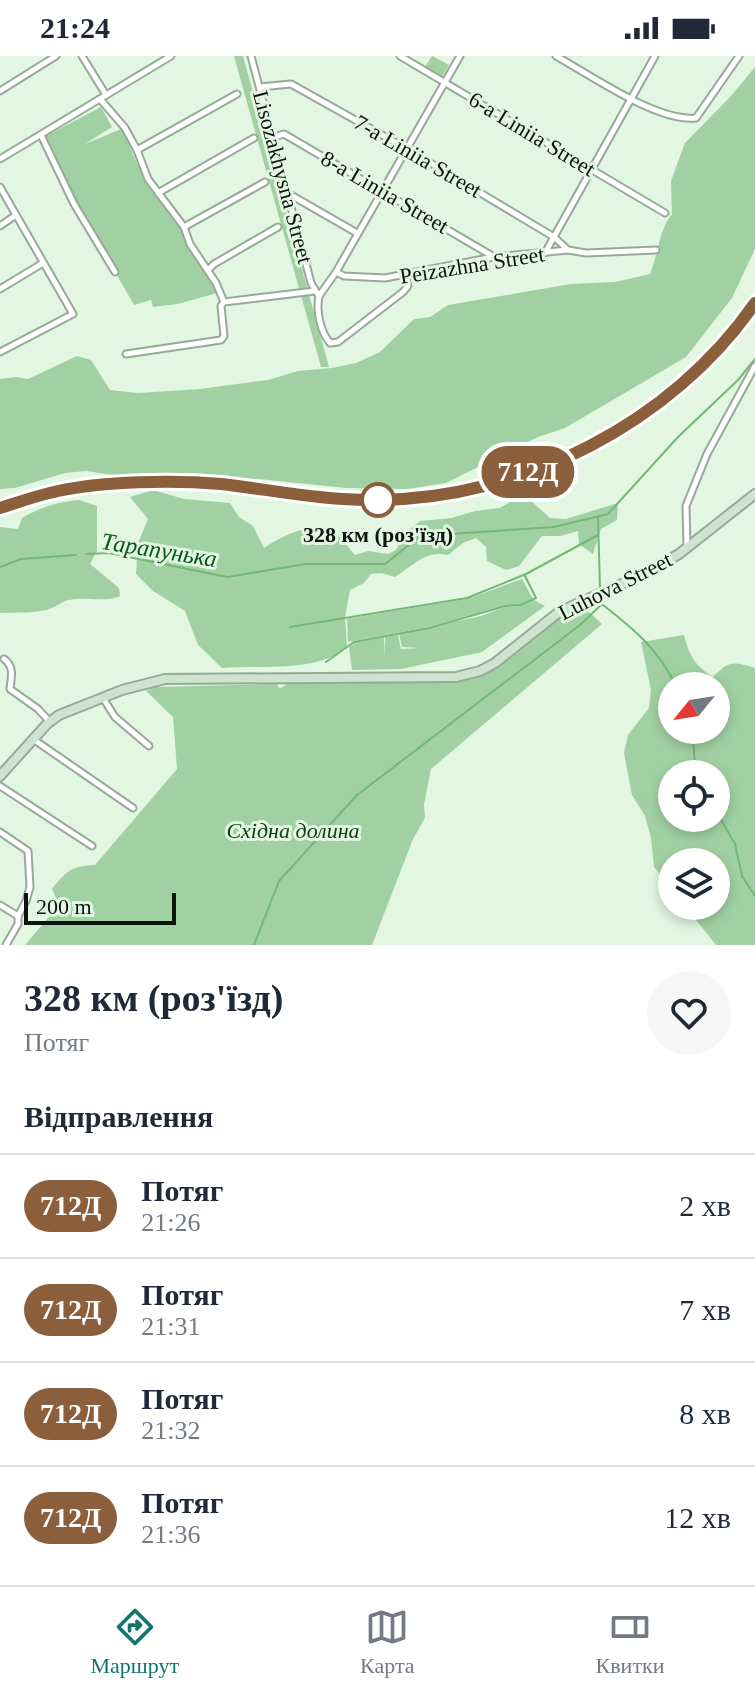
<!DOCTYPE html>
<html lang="uk">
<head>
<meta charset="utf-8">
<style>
  :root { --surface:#fff; --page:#f6f6f7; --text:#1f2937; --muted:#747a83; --line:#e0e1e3; --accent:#0f766e }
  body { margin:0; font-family:Georgia,serif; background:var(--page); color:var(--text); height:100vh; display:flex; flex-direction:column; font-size:30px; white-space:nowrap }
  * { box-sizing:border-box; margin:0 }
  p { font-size:26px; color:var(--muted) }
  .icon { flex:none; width:44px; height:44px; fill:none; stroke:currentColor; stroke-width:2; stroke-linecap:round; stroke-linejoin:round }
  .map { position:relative; height:889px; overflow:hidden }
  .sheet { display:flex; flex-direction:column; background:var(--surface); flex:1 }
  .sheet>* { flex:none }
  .badge { padding:0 16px; border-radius:26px; font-size:28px; line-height:52px }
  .needle { width:52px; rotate:240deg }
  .fabs { position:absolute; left:658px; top:616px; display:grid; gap:16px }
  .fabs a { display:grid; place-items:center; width:72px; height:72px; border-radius:50%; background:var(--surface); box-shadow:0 4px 12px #0003; font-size:40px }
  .scale { position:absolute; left:24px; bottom:20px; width:152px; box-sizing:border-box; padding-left:8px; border:4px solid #0d140e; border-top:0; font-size:22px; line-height:28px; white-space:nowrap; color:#0d140e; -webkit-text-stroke:6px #e2f6e2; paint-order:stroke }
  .map>.badge { position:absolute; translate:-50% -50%; box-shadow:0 0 0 4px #fff }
  h2 { padding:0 24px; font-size:30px; line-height:72px }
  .round { display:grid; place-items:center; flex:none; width:84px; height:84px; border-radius:42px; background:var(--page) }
  .summary { display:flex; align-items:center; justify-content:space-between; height:136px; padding:0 24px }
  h1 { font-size:38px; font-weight:800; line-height:60px }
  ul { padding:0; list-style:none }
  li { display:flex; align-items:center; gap:24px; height:104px; padding:0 24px; border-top:2px solid var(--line) }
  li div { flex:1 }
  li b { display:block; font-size:30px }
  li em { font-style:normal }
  li .badge { min-width:88px; font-weight:700; text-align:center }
  .status { display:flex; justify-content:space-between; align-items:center; height:56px; padding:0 40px; background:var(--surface); direction:ltr }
  .status svg { height:22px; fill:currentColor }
  .dock { display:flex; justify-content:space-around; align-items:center; height:112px; border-top:2px solid var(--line); background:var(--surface); font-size:22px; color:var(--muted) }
  .dock a { display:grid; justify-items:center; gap:4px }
  .dock .current { color:var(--accent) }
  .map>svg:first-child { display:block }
  .green { fill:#a1d1a2; fill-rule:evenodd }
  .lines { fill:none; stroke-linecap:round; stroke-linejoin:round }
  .stream { stroke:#73b877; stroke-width:2 }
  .street-casing { stroke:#97aa98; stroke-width:9 }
  .secondary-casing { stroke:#97aa98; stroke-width:12 }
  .street { stroke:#fff; stroke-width:5 }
  .secondary { stroke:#cee4cf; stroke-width:8 }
  .rail { stroke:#677468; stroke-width:2; stroke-dasharray:10 10; stroke-linecap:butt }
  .line-casing { stroke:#fff; stroke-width:18 }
  .line { stroke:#8b5e3c; stroke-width:12 }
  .stop-dot { fill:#fff; stroke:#8b5e3c; stroke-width:4 }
  .labels { text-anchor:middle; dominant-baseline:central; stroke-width:6; stroke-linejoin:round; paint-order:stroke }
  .street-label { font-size:22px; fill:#0d140e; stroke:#e2f6e2 }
  .stop-label { font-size:22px; font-weight:bold; fill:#0d140e; stroke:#e2f6e2 }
  .park-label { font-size:22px; font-style:italic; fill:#0c3e14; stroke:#e2f6e2 }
  .water-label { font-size:24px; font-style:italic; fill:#0a571a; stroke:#e2f6e2 }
</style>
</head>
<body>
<div class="status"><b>21:24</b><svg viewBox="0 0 49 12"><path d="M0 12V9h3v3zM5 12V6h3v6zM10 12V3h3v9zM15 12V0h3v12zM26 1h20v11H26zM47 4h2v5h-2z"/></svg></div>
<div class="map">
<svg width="755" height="889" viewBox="0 0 755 889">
  <rect width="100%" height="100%" fill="#e2f6e2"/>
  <!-- green -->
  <g class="green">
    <polygon points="234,0 243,0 329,311 321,311"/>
    <polygon points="432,0 449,9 442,21 425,11"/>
    <path d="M 755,11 L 755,193 L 732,242 L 686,301 L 565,372 L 538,381 L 446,427 L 407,433 L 346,432 L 259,423 L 112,419 L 86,415 L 65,417 L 15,432 L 0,433 L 0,323 L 16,321 L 28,323 L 77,300 L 91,304 L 110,334 L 138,337 L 200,333 L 268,324 L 298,315 L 332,312 L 356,307 L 380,296 L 414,263 L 430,261 L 448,249 L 571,228 L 615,226 L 650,218 C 658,199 659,173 672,158 L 671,125 L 685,87 L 731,40 Z"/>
    <path d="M 101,51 L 112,71 L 85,88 L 121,73 C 131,90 136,109 146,124 C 171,161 201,195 217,237 L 178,248 L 153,251 L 151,244 L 134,249 L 78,151 L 46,80 Z"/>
    <path d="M 153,434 L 184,443 L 230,447 L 239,461 L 253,470 L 264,492 C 280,481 305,468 325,473 C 338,476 347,490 355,499 L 368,495 L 388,498 L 396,494 L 405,477 L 420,465 L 452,462 L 475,455 L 500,452 L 515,443 L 529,443 L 550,462 L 566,463 L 618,447 L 617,464 L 601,473 L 593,498 L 579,488 L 578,475 L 560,480 L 542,480 L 519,510 L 506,514 L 487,505 L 486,491 L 476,482 L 463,487 L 448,499 C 425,494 413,510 395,521 L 382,517 L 371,518 L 364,527 L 350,534 L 345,561 L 347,591 C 318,617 260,609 222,612 L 198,589 L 185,555 L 153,535 L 136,518 L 138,487 L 148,463 L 130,441 Z"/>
    <path d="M 79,444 L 97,450 L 97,495 L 90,508 L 119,532 L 120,540 C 105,547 85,540 69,544 C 62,545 58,550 52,552 C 36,558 16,556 0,557 L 0,471 L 18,473 L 22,462 C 41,451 57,446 79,444 Z"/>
    <polygon points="522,523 533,543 520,549 505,549 428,571 348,586 347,563 467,543"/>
    <polygon points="534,544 545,550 482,596 401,613 352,614 349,591 354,587 384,581 384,602 385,581 398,579 401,593 420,592 402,591 399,578 481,560 505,551 521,550"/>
    <path d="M 584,547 L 587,554 L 602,568 L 431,713 L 424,748 L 425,762 L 413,783 L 372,889 L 25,889 L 59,849 L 52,833 C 67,814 72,810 95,809 L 177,713 L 173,661 L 146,635 L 155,631 L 277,628 L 279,632 L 283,631 L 287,627 L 481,617 L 561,557 Z"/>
    <path d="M 684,579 C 689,599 695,610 713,621 C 729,605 732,605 755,612 L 755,889 L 716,889 L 685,850 L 716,850 L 716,806 L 672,806 L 672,833 L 654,811 L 651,782 L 645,760 L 632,739 L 624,697 L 628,679 L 649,652 L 651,634 L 641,586 ZM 672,630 L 716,630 L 716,674 L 672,674 ZM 672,718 L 716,718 L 716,762 L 672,762 Z"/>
  </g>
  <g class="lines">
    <!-- stream -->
    <g class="stream">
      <polyline points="598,462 600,533"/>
      <polyline points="86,498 109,497 227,521 306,508 385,508 420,480 554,471 608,458 678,381 738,324 755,303"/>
      <polyline points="0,511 21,503 76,499"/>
      <path d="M 603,549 C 635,574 658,593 676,630"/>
      <polyline points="290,571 467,542 526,518 598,479"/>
      <polyline points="326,606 354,586 429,572 505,550 521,549 536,542 525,520"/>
      <polyline points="692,674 696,718"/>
      <polyline points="716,755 735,788 742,820 755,840"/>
      <polyline points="254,889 279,825 357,739 580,569 602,548 601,542"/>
    </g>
    <defs>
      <g id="street">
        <polyline points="82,0 106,39"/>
        <polyline points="251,0 311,227 319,240"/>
        <polyline points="400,0 665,157"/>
        <path d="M 556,0 C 592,20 657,66 696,62 L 739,0"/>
        <polyline points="260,31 291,28 407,93 554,181 568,194"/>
        <polyline points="0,35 56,0"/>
        <polyline points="100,43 125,72 137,94 148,123 184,171 190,188 216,227 224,246"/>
        <polyline points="41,79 74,148 115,216"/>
        <polyline points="274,81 284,78 494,201"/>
        <polyline points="137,94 237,38"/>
        <polyline points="0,103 171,0"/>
        <polyline points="0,131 73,258 0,296"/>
        <polyline points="158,137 254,82"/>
        <polyline points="289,138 357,177"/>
        <polyline points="0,170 16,159"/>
        <polyline points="184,171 265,126"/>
        <polyline points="545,197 655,0"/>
        <polyline points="208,214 214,208 278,171"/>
        <polyline points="336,216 344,220 385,222 494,201 568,194 586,197 656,194"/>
        <polyline points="0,233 43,207"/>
        <polyline points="319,240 336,216 460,0"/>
        <path d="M 319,240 C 316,255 320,275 330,287 L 338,286 L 403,236 L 408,230 L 405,218"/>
        <polyline points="126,298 221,284 224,280 221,250 224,246 315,235"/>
        <polyline points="687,491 686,450 707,398 755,310"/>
        <path d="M 4,603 C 15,611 11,622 10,633 L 38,653 L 50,666"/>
        <polyline points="103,642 115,661 149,690"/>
        <polyline points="33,683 133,752"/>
        <polyline points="0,730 92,790"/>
        <polyline points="0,776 28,795 30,831 26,845 18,860 18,868 6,889"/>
        <polyline points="0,849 18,860"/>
      </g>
      <polyline id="secondary" points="0,720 47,668 59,659 122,634 165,623 456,621 480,615 495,607 559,556 644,518 679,498 755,438"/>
    </defs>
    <!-- street casing -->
    <use href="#street" class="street-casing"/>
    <!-- secondary casing -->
    <use href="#secondary" class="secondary-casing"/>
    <!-- street -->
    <use href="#street" class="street"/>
    <!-- secondary -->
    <use href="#secondary" class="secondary"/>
    <!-- rail -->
    <path class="rail" d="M 0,452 C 19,446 39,439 58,435 C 110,424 168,425 221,428 C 280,431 338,442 396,439 C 485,435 578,401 650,349 C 686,322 732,281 755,241"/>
  </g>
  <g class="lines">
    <defs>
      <path id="line" d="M 0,452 C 19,446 39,439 58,435 C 104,425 174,424 221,428 C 273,434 325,445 377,444 C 523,443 672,367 755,247"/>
    </defs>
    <!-- line casing -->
    <use href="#line" class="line-casing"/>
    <!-- line -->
    <use href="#line" class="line"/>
  </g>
  <!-- markers -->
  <circle class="stop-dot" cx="378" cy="444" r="16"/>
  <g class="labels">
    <!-- street labels -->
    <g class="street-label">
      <text transform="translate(532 78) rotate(31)">6-a Liniia Street</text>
      <text transform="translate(418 100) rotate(30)">7-a Liniia Street</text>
      <text transform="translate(283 121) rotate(75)">Lisozakhysna Street</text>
      <text transform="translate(385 136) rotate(30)">8-a Liniia Street</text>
      <text transform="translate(472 209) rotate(-9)">Peizazhna Street</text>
      <text transform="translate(615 530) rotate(-27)">Luhova Street</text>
    </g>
    <!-- stop labels -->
    <g class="stop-label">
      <text x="378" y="478">328 км (роз'їзд)</text>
    </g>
    <!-- park labels -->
    <g class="park-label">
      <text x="293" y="774">Східна долина</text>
    </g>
    <!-- water labels -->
    <g class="water-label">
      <text transform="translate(159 494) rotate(9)">Тарапунька</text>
    </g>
  </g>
</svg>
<div class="fabs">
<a><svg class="needle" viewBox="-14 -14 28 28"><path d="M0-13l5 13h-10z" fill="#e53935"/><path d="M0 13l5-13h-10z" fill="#747a83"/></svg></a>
<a><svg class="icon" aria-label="locate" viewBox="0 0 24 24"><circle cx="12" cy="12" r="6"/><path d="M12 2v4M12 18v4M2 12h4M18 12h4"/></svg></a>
<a><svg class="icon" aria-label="layers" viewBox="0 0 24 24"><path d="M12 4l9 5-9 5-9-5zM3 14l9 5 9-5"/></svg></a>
</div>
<div class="scale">200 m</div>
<b class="badge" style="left:528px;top:416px;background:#8b5e3c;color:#fff">712Д</b>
</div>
<section class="sheet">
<div class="summary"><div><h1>328 км (роз'їзд)</h1><p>Потяг</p></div><a class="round"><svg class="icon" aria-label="heart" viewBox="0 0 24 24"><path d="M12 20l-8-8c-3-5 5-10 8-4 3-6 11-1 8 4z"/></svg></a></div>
<h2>Відправлення</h2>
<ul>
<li><span class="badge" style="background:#8b5e3c;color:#fff">712Д</span><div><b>Потяг</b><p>21:26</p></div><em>2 хв</em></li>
<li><span class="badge" style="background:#8b5e3c;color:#fff">712Д</span><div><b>Потяг</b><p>21:31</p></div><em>7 хв</em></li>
<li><span class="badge" style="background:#8b5e3c;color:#fff">712Д</span><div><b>Потяг</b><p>21:32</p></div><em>8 хв</em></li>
<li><span class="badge" style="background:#8b5e3c;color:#fff">712Д</span><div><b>Потяг</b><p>21:36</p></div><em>12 хв</em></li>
</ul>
</section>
<nav class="dock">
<a class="current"><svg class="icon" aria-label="directions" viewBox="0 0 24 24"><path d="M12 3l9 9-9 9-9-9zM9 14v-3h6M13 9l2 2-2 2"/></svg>Маршрут</a>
<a><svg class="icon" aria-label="map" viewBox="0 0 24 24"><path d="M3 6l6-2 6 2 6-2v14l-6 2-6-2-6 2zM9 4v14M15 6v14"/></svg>Карта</a>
<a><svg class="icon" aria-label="tickets" viewBox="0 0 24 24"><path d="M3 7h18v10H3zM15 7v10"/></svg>Квитки</a>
</nav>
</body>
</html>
